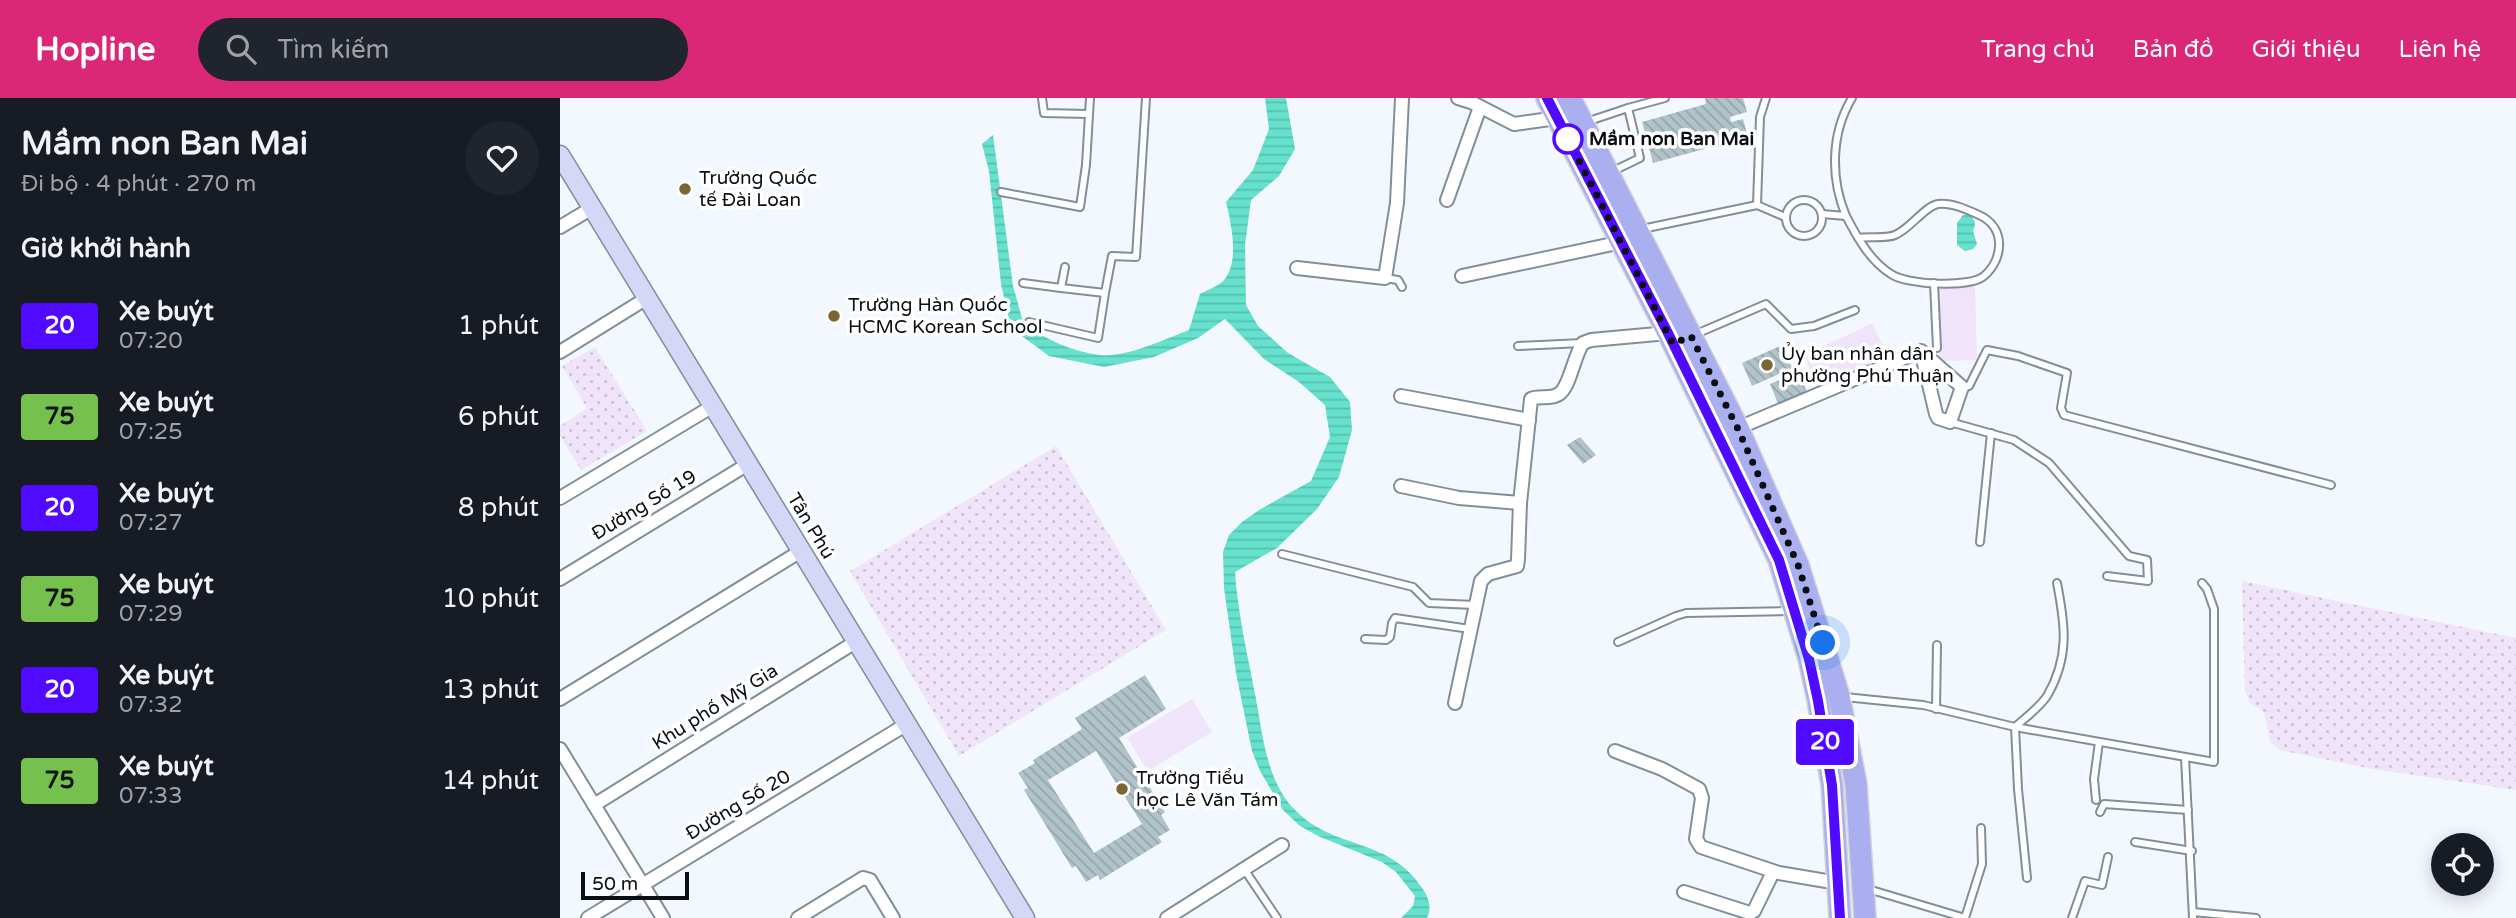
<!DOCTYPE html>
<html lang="vi">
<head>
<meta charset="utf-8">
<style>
  :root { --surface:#171b24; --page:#20242c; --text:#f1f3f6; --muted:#9ea1a6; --accent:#db2777 }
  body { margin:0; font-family:"Varela Round",sans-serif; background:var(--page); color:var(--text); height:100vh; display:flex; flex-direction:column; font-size:26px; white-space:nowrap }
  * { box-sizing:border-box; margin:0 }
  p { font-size:23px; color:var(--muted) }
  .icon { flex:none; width:38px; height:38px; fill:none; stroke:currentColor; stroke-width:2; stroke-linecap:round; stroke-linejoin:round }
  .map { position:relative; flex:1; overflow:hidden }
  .drawer { display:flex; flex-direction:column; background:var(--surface); width:560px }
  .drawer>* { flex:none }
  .badge { padding:0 14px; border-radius:5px; font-size:24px; line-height:46px }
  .buttons { position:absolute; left:1871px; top:735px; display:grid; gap:14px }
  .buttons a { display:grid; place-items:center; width:63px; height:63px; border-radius:50%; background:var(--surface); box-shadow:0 4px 18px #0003; font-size:35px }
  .scale { position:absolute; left:21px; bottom:18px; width:108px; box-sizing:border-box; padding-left:7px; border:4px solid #0b0f13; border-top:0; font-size:19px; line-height:24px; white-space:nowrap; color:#0b0f13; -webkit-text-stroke:5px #fff; paint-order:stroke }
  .you { position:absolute; width:35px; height:35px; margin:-18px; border:5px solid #fff; border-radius:50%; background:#1a73e8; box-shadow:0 0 0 10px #1a73e833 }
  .map>.badge { position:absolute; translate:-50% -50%; box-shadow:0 0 0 4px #fff }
  h2 { padding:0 21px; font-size:26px; line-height:63px }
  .round { display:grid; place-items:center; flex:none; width:74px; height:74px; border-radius:37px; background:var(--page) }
  .overview { display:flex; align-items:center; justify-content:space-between; height:119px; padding:0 21px }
  h1 { font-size:33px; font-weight:800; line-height:52px }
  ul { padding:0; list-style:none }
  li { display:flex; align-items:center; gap:21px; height:91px; padding:0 21px }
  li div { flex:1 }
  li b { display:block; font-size:26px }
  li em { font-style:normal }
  li .badge { min-width:77px; font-weight:700; text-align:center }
  header { display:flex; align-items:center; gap:42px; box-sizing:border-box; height:98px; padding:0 35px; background:var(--accent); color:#fff }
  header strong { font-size:33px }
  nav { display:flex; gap:38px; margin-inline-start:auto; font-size:24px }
  .search { width:490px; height:63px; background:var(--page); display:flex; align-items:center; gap:18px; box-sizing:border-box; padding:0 24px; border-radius:38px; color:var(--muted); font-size:26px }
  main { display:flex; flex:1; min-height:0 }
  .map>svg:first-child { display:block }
  .grass { fill:url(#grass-dots) }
  .pitch { fill:#f0e4fa }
  .water { fill:url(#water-rules) }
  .building { fill:url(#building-back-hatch); fill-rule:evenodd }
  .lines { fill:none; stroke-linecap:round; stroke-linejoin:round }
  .lane-casing { stroke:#828e9a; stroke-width:10 }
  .street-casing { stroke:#828e9a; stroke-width:16 }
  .secondary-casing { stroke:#828e9a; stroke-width:21 }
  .primary-casing { stroke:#d3d4d5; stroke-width:24 }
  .lane { stroke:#fff; stroke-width:6 }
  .street { stroke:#fff; stroke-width:12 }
  .secondary { stroke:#d5d7f7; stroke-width:18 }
  .primary { stroke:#aaafef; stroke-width:21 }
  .line-casing { stroke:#fff; stroke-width:16 }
  .line { stroke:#4f0aff; stroke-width:10 }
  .walk { stroke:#0b0f13; stroke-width:7; stroke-dasharray:0 12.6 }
  .stop-dot { fill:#fff; stroke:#4f0aff; stroke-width:3.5 }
  .poi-dot { fill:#7c6535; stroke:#fff; stroke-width:2.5 }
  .labels { text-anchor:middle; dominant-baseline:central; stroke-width:7; stroke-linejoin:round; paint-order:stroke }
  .stop-label { font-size:19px; font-weight:bold; fill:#0b0f13; stroke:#fff; text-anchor:start }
  .poi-label { font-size:19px; fill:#0b0f13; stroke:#fff; text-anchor:start }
  .street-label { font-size:19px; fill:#0b0f13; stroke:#fff }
</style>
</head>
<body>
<header>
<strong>Hopline</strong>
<div class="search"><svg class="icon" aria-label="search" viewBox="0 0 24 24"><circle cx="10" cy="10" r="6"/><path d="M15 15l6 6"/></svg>Tìm kiếm</div>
<nav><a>Trang chủ</a><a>Bản đồ</a><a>Giới thiệu</a><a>Liên hệ</a></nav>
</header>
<main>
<section class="drawer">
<div class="overview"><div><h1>Mầm non Ban Mai</h1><p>Đi bộ · 4 phút · 270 m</p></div><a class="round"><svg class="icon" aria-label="heart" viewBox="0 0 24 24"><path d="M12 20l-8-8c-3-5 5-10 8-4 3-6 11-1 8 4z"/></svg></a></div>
<h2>Giờ khởi hành</h2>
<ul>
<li><span class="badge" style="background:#4f0aff;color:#fff">20</span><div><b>Xe buýt</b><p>07:20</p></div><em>1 phút</em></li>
<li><span class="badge" style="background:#76c04d;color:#111">75</span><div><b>Xe buýt</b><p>07:25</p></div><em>6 phút</em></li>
<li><span class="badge" style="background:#4f0aff;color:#fff">20</span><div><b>Xe buýt</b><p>07:27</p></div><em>8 phút</em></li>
<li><span class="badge" style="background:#76c04d;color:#111">75</span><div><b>Xe buýt</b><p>07:29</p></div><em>10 phút</em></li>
<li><span class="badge" style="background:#4f0aff;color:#fff">20</span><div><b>Xe buýt</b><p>07:32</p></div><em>13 phút</em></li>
<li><span class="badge" style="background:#76c04d;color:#111">75</span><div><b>Xe buýt</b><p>07:33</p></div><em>14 phút</em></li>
</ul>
</section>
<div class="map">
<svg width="1956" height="820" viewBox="0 0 1956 820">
  <defs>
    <pattern id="grass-dots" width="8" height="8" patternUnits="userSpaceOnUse" patternTransform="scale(1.75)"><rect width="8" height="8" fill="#f0e4fa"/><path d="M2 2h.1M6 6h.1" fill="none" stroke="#ccc2d5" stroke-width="1.8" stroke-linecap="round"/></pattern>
    <pattern id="water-rules" width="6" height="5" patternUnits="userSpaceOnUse" patternTransform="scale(1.75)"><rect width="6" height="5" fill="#66e1cd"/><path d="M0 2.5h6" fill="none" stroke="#57c0af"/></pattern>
    <pattern id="building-back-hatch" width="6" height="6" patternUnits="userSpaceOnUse" patternTransform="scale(1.75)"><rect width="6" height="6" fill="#afc3c8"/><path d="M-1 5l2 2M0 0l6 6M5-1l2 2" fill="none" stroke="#95a6ab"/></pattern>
  </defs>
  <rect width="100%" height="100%" fill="#f3f8fe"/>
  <!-- grass -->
  <g class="grass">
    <polygon points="35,249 87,333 21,372 0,338 0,328 27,310 2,268"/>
    <polygon points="496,348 606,532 399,658 290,473"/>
    <polygon points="1682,483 1956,540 1956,692 1807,670 1720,652 1710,644 1704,614 1690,605 1685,594"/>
  </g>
  <!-- pitch -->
  <g class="pitch">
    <polygon points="1378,187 1415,187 1417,262 1379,263"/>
    <polygon points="1312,225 1328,258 1260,291 1244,258"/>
    <polygon points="632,601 652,634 588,673 567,640"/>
  </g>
  <!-- water -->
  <g class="water">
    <path d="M 705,0 L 726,0 L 735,51 L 719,78 L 691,102 L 685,147 L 686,207 L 698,228 L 728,255 L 770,279 L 790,304 L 792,332 L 779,379 L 757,411 L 717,450 L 675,474 C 678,517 688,559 696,601 C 703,639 707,686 737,714 C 776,752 830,740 862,790 C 869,800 872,809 867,820 L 841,820 L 853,808 L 855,798 L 836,774 L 822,764 L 758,738 L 740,728 L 723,712 L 700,673 L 692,653 L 676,575 L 664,490 L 663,454 L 669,437 L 682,424 L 699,412 L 751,383 L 770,339 L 765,307 L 739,284 L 704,261 L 665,221 L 638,240 L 594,259 L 544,269 L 489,258 L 451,230 L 441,186 L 429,73 L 422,46 L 433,37 L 453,188 L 464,227 C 486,241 513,254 540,257 C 566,260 605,241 629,232 L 640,196 C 647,192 659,188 664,182 C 680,164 671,125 666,104 L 693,72 L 709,31 Z"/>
    <path d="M 1403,117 L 1410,117 C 1416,123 1416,126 1413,133 L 1417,146 L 1413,151 L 1405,153 L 1397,147 L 1397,125 Z"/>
  </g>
  <!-- building -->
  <g class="building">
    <polygon points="1145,0 1183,0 1187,14 1170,19 1171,24 1183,21 1188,39 1093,65 1082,24 1146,6"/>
    <polygon points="1222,247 1232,270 1192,288 1182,265"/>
    <polygon points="1238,274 1248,296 1219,308 1210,286"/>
    <polygon points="1020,339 1036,357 1023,366 1007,347"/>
    <path d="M 585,577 L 606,611 L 559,640 L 605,714 L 601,717 L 610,732 L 598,739 L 602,744 L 540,782 L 538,777 L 526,784 L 516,768 L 512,770 L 464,692 L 468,690 L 458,675 L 475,665 L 473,662 L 522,631 L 515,620 ZM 536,653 L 582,726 L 534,755 L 488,682 Z"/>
  </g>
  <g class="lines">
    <defs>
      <g id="lane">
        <polyline points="482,0 484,15 528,16"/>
        <polyline points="1068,10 1105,0"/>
        <polyline points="1026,24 1068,10 1080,60 1053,73"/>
        <polyline points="441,94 520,109 526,67 530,0"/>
        <circle cx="1244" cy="120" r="18"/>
        <polyline points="1197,107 1200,19 1206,0"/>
        <path d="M 1262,116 L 1286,118 C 1270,80 1271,35 1292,0"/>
        <path d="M 1286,118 C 1297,139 1310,163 1331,176 C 1346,187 1410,190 1424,178 C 1444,161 1446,129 1419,117 C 1408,112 1391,104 1378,106 C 1365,108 1350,131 1335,137 C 1325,141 1309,138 1298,140"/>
        <polyline points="1082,131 1197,107 1225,119"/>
        <polyline points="505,169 501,190 545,195 552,158 576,159 586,0"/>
        <polyline points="825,180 838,182 842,189"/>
        <polyline points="463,185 501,190"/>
        <polyline points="1374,185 1377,250"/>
        <polyline points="469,224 538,240 545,195"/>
        <polyline points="1136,236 1206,206 1231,231 1254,228 1295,212"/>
        <polyline points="958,248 1022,245"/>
        <polyline points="1403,290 1409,288 1427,252 1458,258 1507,275 1501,310 1504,317 1771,387"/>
        <polyline points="1390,324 1454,342 1489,365 1569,458 1587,462 1588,483 1547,478"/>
        <polyline points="1420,444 1431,335"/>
        <polyline points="722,456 853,489 869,505 915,507"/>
        <polyline points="805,541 826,542 830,539 832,525 835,520 910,531"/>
        <polyline points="1058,544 1116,518 1126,515 1228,513"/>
        <polyline points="1285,599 1363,607 1455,629 1654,664 1654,511 1647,491 1642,485"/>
        <polyline points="1376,611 1377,547"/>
        <polyline points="1625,659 1633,820"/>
        <polyline points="1536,702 1534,681 1539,644"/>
        <polyline points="1540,714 1544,706 1628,712"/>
        <polyline points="1575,744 1632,753"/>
        <polyline points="684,771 717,820"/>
        <path d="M 1467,780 L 1458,691 L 1455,629 C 1465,620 1479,610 1487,598 C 1510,559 1505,526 1497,485"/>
        <polyline points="1308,791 1405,820"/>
        <polyline points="1633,814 1696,820"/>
        <polyline points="1405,820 1422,766 1421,730"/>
        <polyline points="1512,820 1525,783 1542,787 1548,759"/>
      </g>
      <g id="street">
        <polyline points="898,0 911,4 954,26 997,20"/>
        <polyline points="887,102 920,9"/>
        <polyline points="0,129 32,110"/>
        <polyline points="737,170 825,180 837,105 842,0"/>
        <polyline points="902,178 1062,144"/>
        <polyline points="0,254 87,200"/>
        <polyline points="841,298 969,322"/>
        <polyline points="1178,330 1361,253 1376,316 1378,320 1390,324 1402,289 1361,253"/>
        <polyline points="841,388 899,400 960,405"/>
        <polyline points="0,400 153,308"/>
        <polyline points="0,481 188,366"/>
        <polyline points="0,601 241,453"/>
        <path d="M 895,605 L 921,483 L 928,476 L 957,468 L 958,462 L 960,405 L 971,301 C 979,297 990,302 999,296 C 1010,289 1014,257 1023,245 L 1031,242 L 1108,235"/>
        <polyline points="0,651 103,820"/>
        <polyline points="1055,653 1102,671 1139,691 1142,700 1136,741 1141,749 1219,775 1278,785"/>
        <polyline points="34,707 297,543"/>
        <polyline points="1124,794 1190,815 1194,813 1213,774"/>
        <polyline points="28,820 347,626"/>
        <polyline points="238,820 303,780 310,782 333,820"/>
        <polyline points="607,820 722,747"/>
      </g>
      <polyline id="secondary" points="0,57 465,820"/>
      <g id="primary">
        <polyline points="987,0 1108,235 1219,462 1249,561 1258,602 1272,687 1280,820"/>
        <polyline points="1010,0 1178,330 1238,467 1279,598 1296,686 1305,820"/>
      </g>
    </defs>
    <!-- lane casing -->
    <use href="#lane" class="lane-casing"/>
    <!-- street casing -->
    <use href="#street" class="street-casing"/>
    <!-- secondary casing -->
    <use href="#secondary" class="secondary-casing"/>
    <!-- primary casing -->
    <use href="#primary" class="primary-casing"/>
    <!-- lane -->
    <use href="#lane" class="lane"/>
    <!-- street -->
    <use href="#street" class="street"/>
    <!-- secondary -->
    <use href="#secondary" class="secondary"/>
    <!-- primary -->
    <use href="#primary" class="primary"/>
  </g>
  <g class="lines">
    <defs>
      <polyline id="line" points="987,0 1108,235 1219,462 1249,561 1258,603 1272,687 1280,820"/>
    </defs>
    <!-- line casing -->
    <use href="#line" class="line-casing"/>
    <!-- line -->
    <use href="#line" class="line"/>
    <!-- walk -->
    <polyline class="walk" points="1008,41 1113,246 1131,238 1178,331 1238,467 1263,545"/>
  </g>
  <!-- markers -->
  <circle class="stop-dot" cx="1008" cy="41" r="14"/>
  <g class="poi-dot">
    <circle cx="125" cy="91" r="7"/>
    <circle cx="274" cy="218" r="7"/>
    <circle cx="1207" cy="267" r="7"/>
    <circle cx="562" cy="691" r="7"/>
  </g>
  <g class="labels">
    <!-- stop labels -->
    <g class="stop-label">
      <text x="1029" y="41">Mầm non Ban Mai</text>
    </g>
    <!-- poi labels -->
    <g class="poi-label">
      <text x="139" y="80">Trường Quốc<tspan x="139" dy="22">tế Đài Loan</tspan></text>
      <text x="288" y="207">Trường Hàn Quốc<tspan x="288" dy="22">HCMC Korean School</tspan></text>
      <text x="1221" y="256">Ủy ban nhân dân<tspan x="1221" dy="22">phường Phú Thuận</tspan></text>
      <text x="576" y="680">Trường Tiểu<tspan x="576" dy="22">học Lê Văn Tám</tspan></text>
    </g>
    <!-- street labels -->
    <g class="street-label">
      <text transform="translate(84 407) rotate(-31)">Đường Số 19</text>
      <text transform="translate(251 428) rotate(59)">Tân Phú</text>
      <text transform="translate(155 609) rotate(-32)">Khu phố Mỹ Gia</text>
      <text transform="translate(178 707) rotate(-31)">Đường Số 20</text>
    </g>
  </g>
</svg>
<div class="buttons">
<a><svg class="icon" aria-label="locate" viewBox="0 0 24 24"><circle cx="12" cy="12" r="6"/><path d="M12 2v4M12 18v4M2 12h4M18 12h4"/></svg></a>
</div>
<div class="scale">50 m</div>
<div class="you" style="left:1263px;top:545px"></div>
<b class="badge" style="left:1265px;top:644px;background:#4f0aff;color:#fff">20</b>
</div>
</main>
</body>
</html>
